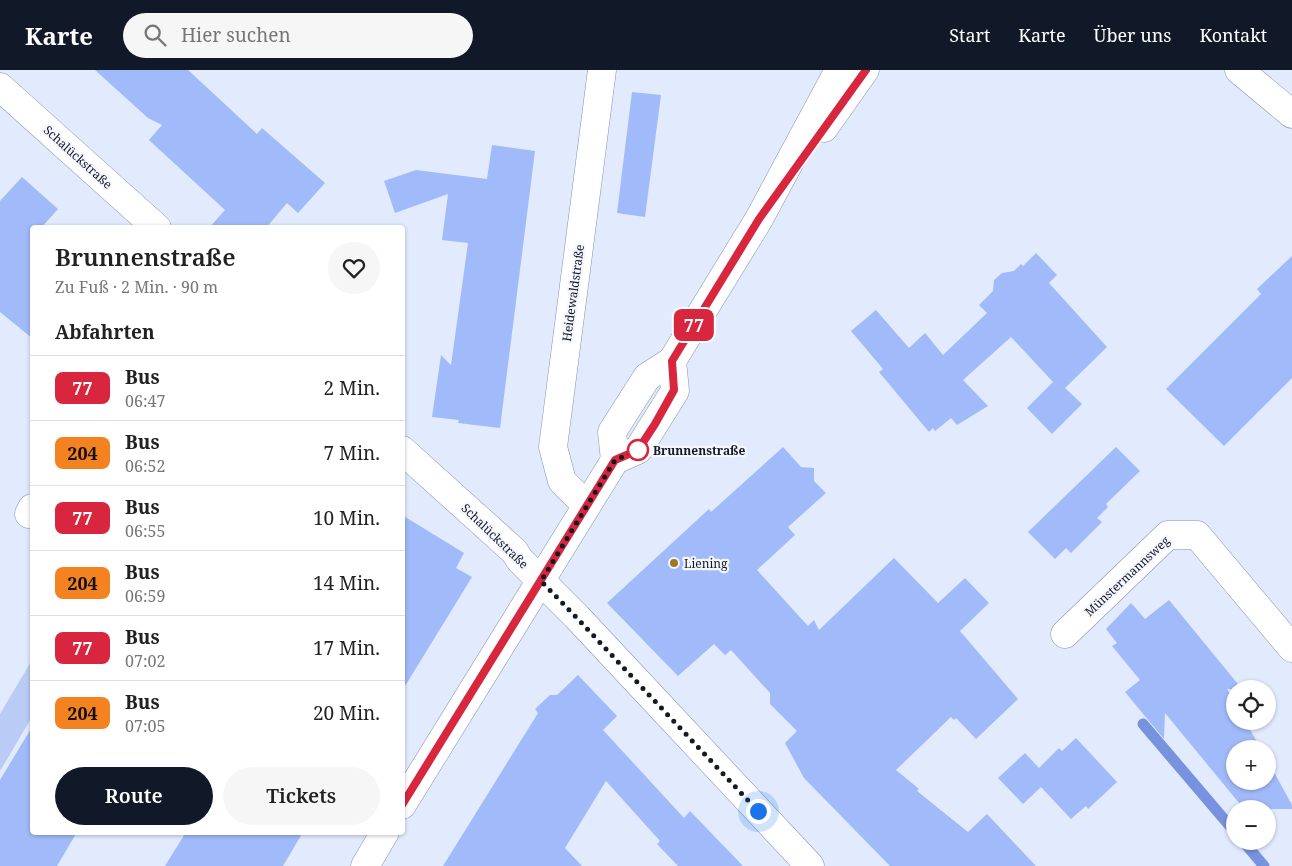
<!DOCTYPE html>
<html lang="de">
<head>
<meta charset="utf-8">
<style>
  :root { --surface:#fff; --page:#f6f6f6; --text:#222; --muted:#767676; --line:#e0e0e0; --accent:#111827 }
  body { margin:0; font-family:"Noto Serif",serif; background:var(--page); color:var(--text); height:100vh; display:flex; flex-direction:column; font-size:19px; white-space:nowrap }
  * { box-sizing:border-box; margin:0 }
  p { font-size:16px; color:var(--muted) }
  .icon { flex:none; width:28px; height:28px; fill:none; stroke:currentColor; stroke-width:2; stroke-linecap:round; stroke-linejoin:round }
  .map { position:relative; flex:1; overflow:hidden }
  .drawer { position:absolute; left:30px; top:155px; width:375px; height:610px; display:flex; flex-direction:column; background:var(--surface); border-radius:5px; box-shadow:0 1px 4px #0004 }
  .drawer>* { flex:none }
  .badge { padding:0 10px; border-radius:8px; font-size:18px; line-height:32px }
  .controls { position:absolute; left:1226px; top:610px; display:grid; gap:10px }
  .controls a { display:grid; place-items:center; width:50px; height:50px; border-radius:50%; background:var(--surface); box-shadow:0 1px 4px #0004; font-size:25px }
  .you { position:absolute; width:25px; height:25px; margin:-12px; border:4px solid #fff; border-radius:50%; background:#1a73e8; box-shadow:0 0 0 8px #1a73e833 }
  .map>.badge { position:absolute; translate:-50% -50%; box-shadow:0 0 0 2px #fff }
  h2 { padding:0 25px; font-size:19px; line-height:45px }
  .round { display:grid; place-items:center; flex:none; width:52px; height:52px; border-radius:26px; background:var(--page) }
  .headline { display:flex; align-items:center; justify-content:space-between; height:85px; padding:0 25px }
  h1 { font-size:24px; font-weight:600; line-height:38px }
  .button { display:flex; gap:10px; margin-top:auto; padding:10px 25px }
  .button a { flex:1; height:58px; border-radius:30px; background:var(--accent); color:#fff; font-size:20px; font-weight:600; line-height:58px; text-align:center }
  .button a+a { background:var(--page); color:var(--text) }
  ul { padding:0; list-style:none }
  li { display:flex; align-items:center; gap:15px; height:65px; padding:0 25px; border-top:1px solid var(--line) }
  li div { flex:1 }
  li b { display:block; font-size:19px }
  li em { font-style:normal }
  li .badge { min-width:55px; font-weight:700; text-align:center }
  header { display:flex; align-items:center; gap:30px; box-sizing:border-box; height:70px; padding:0 25px; background:var(--accent); color:#fff }
  header strong { font-size:24px }
  nav { display:flex; gap:28px; margin-inline-start:auto; font-size:18px }
  .search { width:350px; height:45px; background:var(--page); display:flex; align-items:center; gap:12px; box-sizing:border-box; padding:0 18px; border-radius:28px; color:var(--muted); font-size:19px }
  .map>svg:first-child { display:block }
  .green { fill:#bacbf5 }
  .lines { fill:none; stroke-linecap:round; stroke-linejoin:round }
  .stream { stroke:#7793df; stroke-width:11 }
  .building { fill:#a1baf9 }
  .street-casing { stroke:#8591ae; stroke-width:29 }
  .secondary-casing { stroke:#8591ae; stroke-width:29 }
  .street { stroke:#fff; stroke-width:28 }
  .secondary { stroke:#fff; stroke-width:28 }
  .line-casing { stroke:#fff; stroke-width:11 }
  .line { stroke:#d7263d; stroke-width:8 }
  .walk { stroke:#151924; stroke-width:5; stroke-dasharray:0 9 }
  .stop-dot { fill:#fff; stroke:#d7263d; stroke-width:2.5 }
  .poi-dot { fill:#997a23; stroke:#f5f7fe; stroke-width:2 }
  .labels { text-anchor:middle; dominant-baseline:central; stroke-width:4.5; stroke-linejoin:round; paint-order:stroke }
  .street-label { font-size:12px; fill:#151924; stroke:#f5f7fe }
  .stop-label { font-size:12px; font-weight:bold; fill:#151924; stroke:#f5f7fe; text-anchor:start }
  .poi-label { font-size:12px; fill:#151924; stroke:#f5f7fe; text-anchor:start }
</style>
</head>
<body>
<header>
<strong>Karte</strong>
<div class="search"><svg class="icon" aria-label="search" viewBox="0 0 24 24"><circle cx="10" cy="10" r="6"/><path d="M15 15l6 6"/></svg>Hier suchen</div>
<nav><a>Start</a><a>Karte</a><a>Über uns</a><a>Kontakt</a></nav>
</header>
<div class="map">
<svg width="1292" height="796" viewBox="0 0 1292 796">
  <rect width="100%" height="100%" fill="#e2eafe"/>
  <!-- green -->
  <polygon class="green" points="32,590 32,647 0,701 0,644"/>
  <g class="lines">
    <!-- stream -->
    <g class="stream">
      <polyline points="1143,654 1235,762"/>
      <polyline points="1243,771 1264,796"/>
    </g>
  </g>
  <!-- building -->
  <g class="building">
    <polygon points="95,0 188,0 257,64 262,58 325,113 298,143 287,133 266,158 209,158 225,140 149,70 162,55 148,48"/>
    <polygon points="632,22 661,25 645,147 617,143"/>
    <polygon points="492,75 535,81 500,358 458,353 459,350 432,347 441,285 451,295 468,173 442,170 448,124 395,143 384,111 416,100 487,109"/>
    <polygon points="22,107 58,139 41,158 32,158 32,268 0,242 0,131"/>
    <polygon points="1036,183 1057,205 1049,213 1107,277 1065,318 1082,334 1052,364 1027,338 1053,312 1011,267 963,310 988,336 957,355 951,348 935,361 933,358 929,362 879,302 883,299 851,261 876,240 909,278 925,263 943,285 987,243 979,235 993,221 994,210 1002,203 1014,201 1021,194 1023,196"/>
    <polygon points="1292,186 1292,308 1224,376 1166,319 1261,224 1257,219"/>
    <polygon points="783,377 801,397 814,398 814,411 826,423 788,457 795,465 757,500 808,556 814,550 819,560 894,488 938,533 965,508 989,533 960,561 1018,629 976,669 956,648 954,650 951,647 896,700 919,719 917,721 968,762 987,744 1036,796 890,796 804,708 785,673 797,661 770,634 770,623 731,580 725,585 714,574 678,606 607,533 709,439 711,442"/>
    <polygon points="1116,377 1140,401 1106,434 1108,437 1097,448 1102,452 1071,483 1066,478 1055,489 1028,462"/>
    <polygon points="402,445 464,483 456,498 472,507 402,621"/>
    <polygon points="1169,530 1242,619 1227,619 1235,633 1235,651 1245,651 1261,679 1235,679 1235,711 1268,711 1268,691 1292,735 1292,739 1244,739 1165,643 1164,669 1125,622 1140,610 1112,576 1117,573 1106,559 1131,533 1145,549"/>
    <polygon points="578,605 617,646 603,660 684,748 690,741 743,796 678,796 657,774 660,771 606,711 565,778 582,796 443,796 538,643 535,639 550,625 557,625"/>
    <polygon points="32,657 32,762 77,762 57,796 0,796 0,710"/>
    <polygon points="1076,668 1117,712 1088,739 1086,736 1071,749 1041,717 1023,734 998,708 1025,683 1039,698 1059,678 1062,681"/>
    <polygon points="186,762 303,762 283,796 165,796"/>
  </g>
  <g class="lines">
    <defs>
      <g id="street">
        <polyline points="0,17 157,158"/>
        <polyline points="402,380 514,481 520,490 577,547 810,796"/>
        <polyline points="586,435 562,411 553,377 602,0"/>
        <polyline points="29,444 32,438"/>
        <polyline points="1065,564 1168,465 1197,465 1292,578"/>
      </g>
      <g id="secondary">
        <polyline points="1239,0 1292,44"/>
        <polyline points="824,58 865,0"/>
        <polyline points="615,390 612,362 647,307 672,291 759,149 839,0"/>
        <polyline points="402,735 615,390 638,380 675,321 672,291"/>
        <polyline points="365,796 385,762"/>
      </g>
    </defs>
    <!-- street casing -->
    <use href="#street" class="street-casing"/>
    <!-- secondary casing -->
    <use href="#secondary" class="secondary-casing"/>
    <!-- street -->
    <use href="#street" class="street"/>
    <!-- secondary -->
    <use href="#secondary" class="secondary"/>
  </g>
  <g class="lines">
    <defs>
      <polyline id="line" points="402,735 615,390 638,380 655,354 674,320 672,291 759,149 866,0"/>
    </defs>
    <!-- line casing -->
    <use href="#line" class="line-casing"/>
    <!-- line -->
    <use href="#line" class="line"/>
    <!-- walk -->
    <polyline class="walk" points="638,380 615,390 541,511 576,547 758,741"/>
  </g>
  <!-- markers -->
  <circle class="stop-dot" cx="638" cy="380" r="10"/>
  <circle class="poi-dot" cx="674" cy="493" r="5"/>
  <g class="labels">
    <!-- street labels -->
    <g class="street-label">
      <text transform="translate(78 87) rotate(42)">Schalückstraße</text>
      <text transform="translate(573 223) rotate(-82)">Heidewaldstraße</text>
      <text transform="translate(495 466) rotate(44)">Schalückstraße</text>
      <text transform="translate(1127 506) rotate(-43)">Münstermannsweg</text>
    </g>
    <!-- stop labels -->
    <g class="stop-label">
      <text x="653" y="380">Brunnenstraße</text>
    </g>
    <!-- poi labels -->
    <g class="poi-label">
      <text x="684" y="493">Liening</text>
    </g>
  </g>
</svg>
<div class="controls">
<a><svg class="icon" aria-label="locate" viewBox="0 0 24 24"><circle cx="12" cy="12" r="6"/><path d="M12 2v4M12 18v4M2 12h4M18 12h4"/></svg></a>
<a>+</a>
<a>−</a>
</div>
<div class="you" style="left:758px;top:741px"></div>
<b class="badge" style="left:694px;top:255px;background:#d7263d;color:#fff">77</b>
<section class="drawer">
<div class="headline"><div><h1>Brunnenstraße</h1><p>Zu Fuß · 2 Min. · 90 m</p></div><a class="round"><svg class="icon" aria-label="heart" viewBox="0 0 24 24"><path d="M12 20l-8-8c-3-5 5-10 8-4 3-6 11-1 8 4z"/></svg></a></div>
<h2>Abfahrten</h2>
<ul>
<li><span class="badge" style="background:#d7263d;color:#fff">77</span><div><b>Bus</b><p>06:47</p></div><em>2 Min.</em></li>
<li><span class="badge" style="background:#f58220;color:#111">204</span><div><b>Bus</b><p>06:52</p></div><em>7 Min.</em></li>
<li><span class="badge" style="background:#d7263d;color:#fff">77</span><div><b>Bus</b><p>06:55</p></div><em>10 Min.</em></li>
<li><span class="badge" style="background:#f58220;color:#111">204</span><div><b>Bus</b><p>06:59</p></div><em>14 Min.</em></li>
<li><span class="badge" style="background:#d7263d;color:#fff">77</span><div><b>Bus</b><p>07:02</p></div><em>17 Min.</em></li>
<li><span class="badge" style="background:#f58220;color:#111">204</span><div><b>Bus</b><p>07:05</p></div><em>20 Min.</em></li>
</ul>
<div class="button"><a>Route</a><a>Tickets</a></div>
</section>
</div>
</body>
</html>
